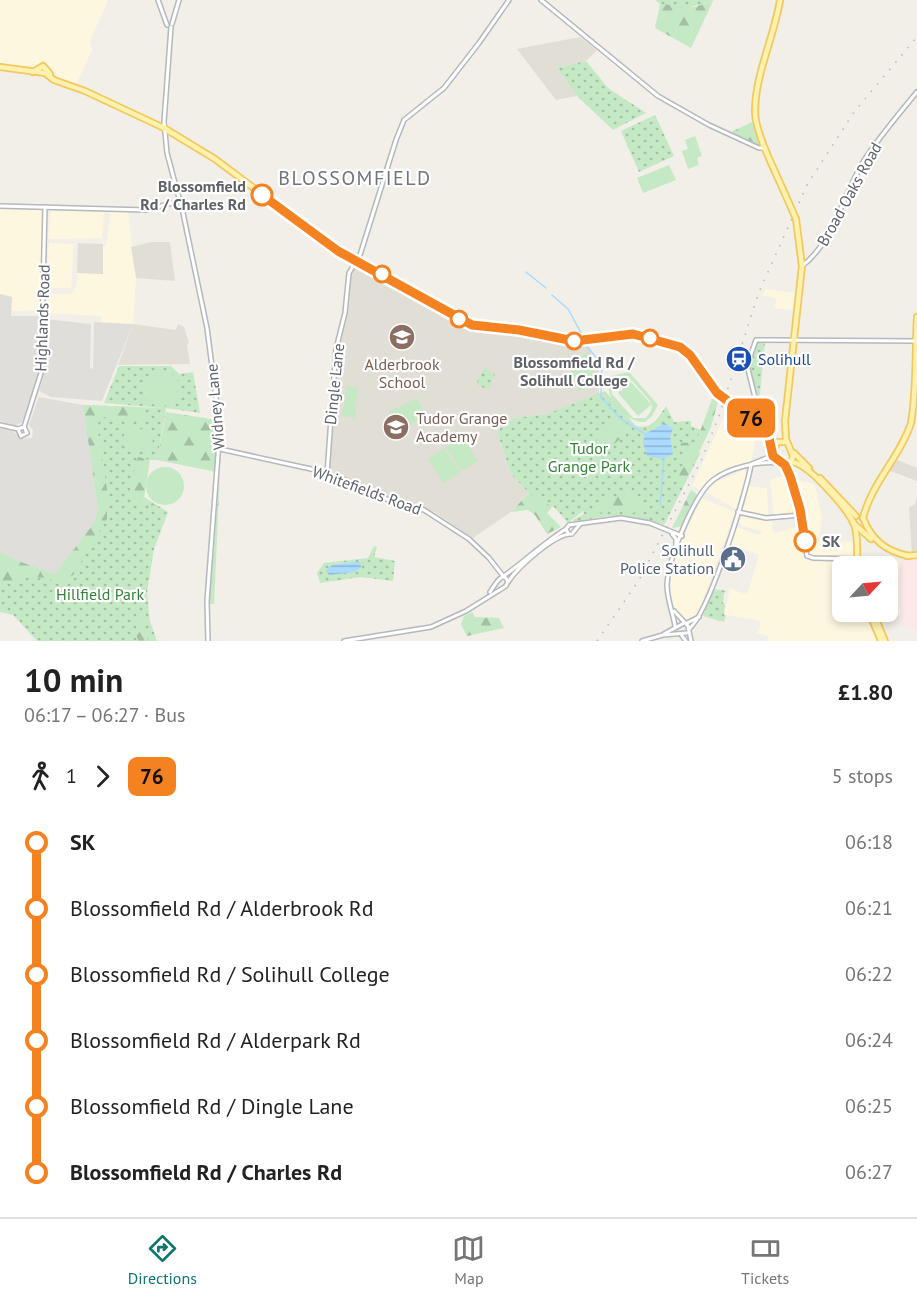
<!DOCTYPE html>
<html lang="en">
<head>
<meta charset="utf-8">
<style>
  :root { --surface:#fff; --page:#f6f6f6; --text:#222; --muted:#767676; --line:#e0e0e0; --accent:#0f766e }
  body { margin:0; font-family:"PT Sans",sans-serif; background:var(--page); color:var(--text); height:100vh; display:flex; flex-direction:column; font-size:22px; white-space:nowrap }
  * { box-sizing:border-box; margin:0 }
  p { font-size:20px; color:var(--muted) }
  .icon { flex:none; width:33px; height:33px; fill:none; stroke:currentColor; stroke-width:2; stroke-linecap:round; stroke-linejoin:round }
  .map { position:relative; height:641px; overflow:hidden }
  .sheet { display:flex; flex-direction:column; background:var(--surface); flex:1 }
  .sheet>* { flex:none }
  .badge { padding:0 12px; border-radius:9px; font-size:21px; line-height:39px }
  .needle { width:39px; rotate:64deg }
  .fabs { position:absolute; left:832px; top:556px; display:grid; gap:12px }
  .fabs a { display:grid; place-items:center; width:66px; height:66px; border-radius:9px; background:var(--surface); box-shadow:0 3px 9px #0003; font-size:30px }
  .map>.badge { position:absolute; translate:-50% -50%; box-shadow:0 0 0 3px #fff }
  .legs { display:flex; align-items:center; gap:9px; height:66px; padding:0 24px; font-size:20px }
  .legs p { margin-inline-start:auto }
  .summary { display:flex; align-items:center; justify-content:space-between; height:102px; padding:0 24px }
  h1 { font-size:33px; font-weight:700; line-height:45px }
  ul { padding:0 24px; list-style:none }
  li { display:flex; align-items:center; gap:21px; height:66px; font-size:22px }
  li i { display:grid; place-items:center; width:9px; height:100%; margin:0 8px; background:currentColor }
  li i::after { content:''; width:15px; height:15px; margin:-8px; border:4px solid; border-radius:50%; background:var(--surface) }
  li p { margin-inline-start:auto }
  li:first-child i { background:linear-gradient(#0000 50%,currentColor 0) }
  li:last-child i { background:linear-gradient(currentColor 50%,#0000 0) }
  .dock { display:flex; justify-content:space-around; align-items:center; height:84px; border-top:2px solid var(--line); background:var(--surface); font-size:16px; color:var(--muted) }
  .dock a { display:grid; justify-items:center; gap:3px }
  .dock .current { color:var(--accent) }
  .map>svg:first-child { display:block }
  .commercial { fill:#fef7e0 }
  .industrial { fill:#e0deda }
  .education { fill:#e1ded6 }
  .medical { fill:#fce8e6 }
  .green { fill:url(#green-dots) }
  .forest { fill:url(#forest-firs) }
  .pitch { fill:#c5e8c5; fill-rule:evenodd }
  .water { fill:url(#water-rules) }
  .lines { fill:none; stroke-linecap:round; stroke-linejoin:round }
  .stream { stroke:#aadaff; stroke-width:1.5 }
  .minor-casing { stroke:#b5b8bc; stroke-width:6 }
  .major-casing { stroke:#f2c960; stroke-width:8 }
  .minor { stroke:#fff; stroke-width:3 }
  .major { stroke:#fff2af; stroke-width:4.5 }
  .rail { stroke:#b6b7b8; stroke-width:1.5; stroke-dasharray:1.5 8; stroke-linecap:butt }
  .major-bridge-casing { stroke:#f2c960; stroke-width:8; stroke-linecap:butt }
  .major-bridge { stroke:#fff2af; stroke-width:4.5 }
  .line-1-casing { stroke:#fff; stroke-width:14 }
  .line-1 { stroke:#f58220; stroke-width:9 }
  .stop-1-dot { fill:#fff; stroke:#f58220; stroke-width:3 }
  .labels { text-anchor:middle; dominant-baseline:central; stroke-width:4.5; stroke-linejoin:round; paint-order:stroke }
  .stop-label { font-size:16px; font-weight:bold; fill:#5f6368; stroke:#fff; text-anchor:end }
  .street-label { font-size:16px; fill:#5f6368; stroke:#fff }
  .transit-label { font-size:16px; fill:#164399; stroke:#fff; text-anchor:start }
  .education-label { font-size:16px; fill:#785e54; stroke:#fff }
  .park-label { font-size:16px; fill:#348238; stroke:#fff }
  .service-label { font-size:16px; fill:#4e5e75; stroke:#fff; text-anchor:end }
  .quarter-label { font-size:20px; letter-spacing:1.5px; fill:#70757a; stroke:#fff }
</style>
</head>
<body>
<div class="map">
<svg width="917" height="641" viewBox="0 0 917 641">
  <defs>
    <pattern id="green-dots" width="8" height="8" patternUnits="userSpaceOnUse" patternTransform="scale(1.5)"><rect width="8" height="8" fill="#c5e8c5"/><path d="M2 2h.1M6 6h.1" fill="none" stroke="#a3c0a4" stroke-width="1.8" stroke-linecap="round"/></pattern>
    <pattern id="forest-firs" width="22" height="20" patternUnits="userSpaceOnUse" patternTransform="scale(1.5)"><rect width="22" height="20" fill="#c5e8c5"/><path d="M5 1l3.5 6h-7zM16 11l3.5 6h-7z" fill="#a3c0a4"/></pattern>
    <pattern id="water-rules" width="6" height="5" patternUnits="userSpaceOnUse" patternTransform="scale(1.5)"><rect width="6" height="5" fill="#aadaff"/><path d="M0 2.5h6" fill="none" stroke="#8eb4d2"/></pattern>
  </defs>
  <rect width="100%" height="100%" fill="#f1efe8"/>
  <!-- commercial -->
  <g class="commercial">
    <polygon points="0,0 108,0 90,41 92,50 76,85 59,79 46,63 31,68 0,64"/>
    <polygon points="0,209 41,210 43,214 41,308 39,310 12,311 12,297 0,294"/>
    <polygon points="51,210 104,212 102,238 50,239 48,237"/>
    <polygon points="111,211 128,212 136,278 133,324 101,323 101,316 47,313 47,294 72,294 77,285 77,273 103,274 103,246 106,246"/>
    <polygon points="49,243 74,244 71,288 45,288"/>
    <polygon points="765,289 795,293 793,310 774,308 777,299 763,295"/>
    <polygon points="729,406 758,429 751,461 720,472 711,478 702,490 692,486"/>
    <polygon points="744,470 748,474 736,509 706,492 714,483"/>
    <polygon points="786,474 797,513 774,516 770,480"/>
    <polygon points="798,480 815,485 822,519 818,540 855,542 853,556 817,556 808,553 804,529 808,527"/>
    <polygon points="748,486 767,488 768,515 742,511"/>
    <polygon points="702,498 735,512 698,614 686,620 680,617 671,602 671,574 673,560"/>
    <polygon points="743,515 752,519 772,519 773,533 800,526 803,551 808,559 853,562 855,567 843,567 843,612 867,612 879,641 767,641 769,636 757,633 761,624 758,620 724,615 730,588 744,594 748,592 759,555 730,544 736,527 759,535 762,531 742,526 739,522"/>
    <polygon points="879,559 900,560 900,615 880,619 876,612 888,612 888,567 861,567 860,561"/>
  </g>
  <!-- industrial -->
  <g class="industrial">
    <polygon points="0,294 12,297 11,316 39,316 42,320 40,372 22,422 15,426 0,421"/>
    <polygon points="46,319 91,324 90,369 93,368 94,322 133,324 102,401 51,397 39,391 44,373"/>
    <polygon points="39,397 83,405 98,508 95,522 55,574 18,561 0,552 0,428 13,431 21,439 32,438 33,430 29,425"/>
  </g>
  <!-- education -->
  <g class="education">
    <polygon points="580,37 597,50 586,61 557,68 577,96 556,100 517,49"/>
    <polygon points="151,242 170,242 175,281 136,278 131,247"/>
    <polygon points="78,243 103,244 103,274 77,273"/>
    <polygon points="361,267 468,329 527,333 562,343 586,344 599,367 599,394 547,414 514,418 497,431 511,474 529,493 511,512 473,538 434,512 374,493 328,472 338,353 348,313 351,271"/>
    <polygon points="133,324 176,330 178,324 184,327 189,343 187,344 190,364 118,365"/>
    <polygon points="895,459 917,468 917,481 888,470"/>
    <polygon points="917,496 917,553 912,554 909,507 915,504"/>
  </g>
  <!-- medical -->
  <polygon class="medical" points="917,558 917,629 901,626 900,560"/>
  <!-- green -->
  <g class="green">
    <path d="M 655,0 L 715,0 C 697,6 672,14 655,0 Z"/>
    <polygon points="586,61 608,88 646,113 613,130 577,96 557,68"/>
    <polygon points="655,115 674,156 639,172 621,131"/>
    <path d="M 765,341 L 759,403 C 754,383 745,361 756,342 Z"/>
    <polygon points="119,366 171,366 179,374 193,372 200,413 166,408 157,460 149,460 144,497 168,512 154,549 147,593 150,621 157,641 37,641 13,615 0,612 0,552 18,561 55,574 95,522 98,508 83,405 163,408 104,403"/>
    <polygon points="484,368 495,374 488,390 476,384"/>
    <path d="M 605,391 L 636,426 C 652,430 658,418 666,406 L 674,422 L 691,421 L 691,426 L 701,430 L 696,442 L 700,454 L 664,525 C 634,514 605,513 575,523 L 573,520 L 584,514 L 583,511 L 568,523 L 554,507 L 546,505 L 529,493 L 511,474 L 497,431 L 514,418 L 547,414 Z"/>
    <polygon points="374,546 377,547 374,557 395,561 393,581 361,577 320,583 317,573 324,563 368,558"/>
    <polygon points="714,589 727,591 724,593 723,603 725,605 724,615 726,615 724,622 703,616"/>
  </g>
  <!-- forest -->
  <g class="forest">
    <polygon points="713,1 691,48 655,28 660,4 694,7"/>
    <polygon points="752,122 755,124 762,144 759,146 729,133"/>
    <polygon points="714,394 719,397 711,427 684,484 678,479 686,454 680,448 681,443 696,442"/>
    <path d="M 83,405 L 140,407 L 144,419 L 150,422 L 102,417 L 97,425 L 107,489 L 107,519 L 73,575 L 62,582 C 54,581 46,578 38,577 C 23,575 15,586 0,583 L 0,552 L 18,561 L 55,574 L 95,522 L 98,508 Z"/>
    <polygon points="166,412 217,420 217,472 157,460"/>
    <polygon points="615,421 626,427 626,435 603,452 597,451 593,444"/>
    <polygon points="138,457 150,460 144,497 167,514 132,498 130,487"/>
    <polygon points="220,473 214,604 209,604"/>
    <polygon points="691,490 698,495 683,526 672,528"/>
    <path d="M 636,491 L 644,515 L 610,510 L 593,517 L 590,516 C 595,501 621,494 636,491 Z"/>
    <polygon points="529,493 552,507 547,513 561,527 547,534 535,515 528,510 511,512"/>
    <polygon points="136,612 144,616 148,641 139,641 137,638"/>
    <polygon points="472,612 475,617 499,618 504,628 467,636 461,624 464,616"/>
  </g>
  <!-- pitch -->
  <g class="pitch">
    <polygon points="695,136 702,156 697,158 699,165 688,169 682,151 688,149 685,140"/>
    <polygon points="669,165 676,180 643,193 637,178"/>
    <polygon points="587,353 598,384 579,391 567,360"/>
    <path d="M 160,370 C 188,372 190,417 149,403 C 137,391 144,374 160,370 Z"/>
    <path d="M 629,372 L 658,405 L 652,416 L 645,422 C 626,424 599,393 612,376 ZM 619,376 L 628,376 L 650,401 L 651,404 L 631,382 L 618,393 L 638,416 L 652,404 L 651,411 L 646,418 L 633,418 L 612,394 L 611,383 Z"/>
    <polygon points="347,386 358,388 355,418 342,416"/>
    <polygon points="417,398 426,416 398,430 389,412"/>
    <polygon points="125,427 154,431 151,451 123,446"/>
    <polygon points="462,437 478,461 461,471 446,447"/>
    <polygon points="444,448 460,472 444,483 428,459"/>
    <circle cx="165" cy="486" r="19"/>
  </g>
  <!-- water -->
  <g class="water">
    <polygon points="665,423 673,429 670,436 673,454 663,459 647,456 643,443 645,434"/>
    <polygon points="356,562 360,562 361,567 354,572 329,575 326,571 332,565"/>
  </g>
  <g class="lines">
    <!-- stream -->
    <g class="stream">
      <polyline points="526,272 546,288"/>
      <polyline points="552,295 568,309 584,338"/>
      <polyline points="586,345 602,365 601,397 621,419 645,434"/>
      <polyline points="660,505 664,459"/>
    </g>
    <defs>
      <g id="minor">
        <polyline points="158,0 167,25"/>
        <polyline points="541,0 658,96 709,125 759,148 765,148"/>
        <polyline points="172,24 179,0"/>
        <polyline points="171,27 164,122 167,153 183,213 207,328 220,428 207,601 208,641"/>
        <polyline points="0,206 146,210 176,202"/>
        <path d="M 802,266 C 832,244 844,194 863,162 C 879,137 898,115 917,92"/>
        <polyline points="761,422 747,365 756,340 916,341"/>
        <polyline points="0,425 18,429 24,427 27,433 21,436 18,429"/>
        <polyline points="24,427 41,373 45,207"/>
        <polyline points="220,449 311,469 345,480 373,495 424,510 469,539 489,558 504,577"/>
        <polyline points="784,463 800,509 807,556 813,558 857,559"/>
        <polyline points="752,464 769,457 772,453"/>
        <polyline points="327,474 336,349 345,313 349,273 360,255 396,140 404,120 444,88 479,43 509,0"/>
        <polyline points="738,512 766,518 801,515"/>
        <polyline points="568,533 566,529 569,525 621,518 650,523 682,536"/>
        <polyline points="672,534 676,539 676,546"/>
        <path d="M 508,582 C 518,567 555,533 572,534 L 580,524"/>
        <path d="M 490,592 C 493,588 497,580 501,578 C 523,563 543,543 566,529"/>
        <polyline points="674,611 688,626 691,641"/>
        <polyline points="687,623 699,617"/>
        <path d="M 675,626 C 673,613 667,599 667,585 C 668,560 693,496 713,480 C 730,467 759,461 780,463"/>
        <path d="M 689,629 C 709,613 746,494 751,465"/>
        <polyline points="664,634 684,623"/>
        <polyline points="682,636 686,641"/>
        <polyline points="344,641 431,627 466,611 506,586 508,581 505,577"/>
        <polyline points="642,641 663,635 687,633"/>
      </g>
      <g id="major">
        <path d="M 780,0 C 774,38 755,74 755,112 C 755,134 780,181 789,203"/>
        <polyline points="0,67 45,73 54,80 85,91 164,128 215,159 338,251 472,325 519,330 574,341 633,334 680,347 690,355 717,393 760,423 773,449"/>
        <polyline points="33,72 43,66 50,74"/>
        <polyline points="787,442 777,442 773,454 781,463 791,462"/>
        <polyline points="794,453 809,468"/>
        <polyline points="791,462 793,456 786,439 785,421 802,266 796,219"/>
        <path d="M 791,462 C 807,462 848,509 854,524 C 859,538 856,553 858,567"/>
        <polyline points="820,478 856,516"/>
        <path d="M 863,518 C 872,482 900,457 911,423 C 917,389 915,352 917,317"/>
        <path d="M 863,518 C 872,540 885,551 909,556"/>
        <polyline points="853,523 871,539"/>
        <polyline points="907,556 917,555"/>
        <polyline points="869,612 881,641"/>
        <polyline points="873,612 885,641"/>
      </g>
    </defs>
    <!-- minor casing -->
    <use href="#minor" class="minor-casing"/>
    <!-- major casing -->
    <use href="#major" class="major-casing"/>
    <!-- minor -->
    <use href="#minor" class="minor"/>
    <!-- major -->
    <use href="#major" class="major"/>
    <!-- rail -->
    <polyline class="rail" points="597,641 639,580 701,461 719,416 759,292 807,185 854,112 917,37"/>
    <defs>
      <polyline id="major-bridge" points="789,203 796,219"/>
    </defs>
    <!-- major-bridge casing -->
    <use href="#major-bridge" class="major-bridge-casing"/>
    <!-- major-bridge -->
    <use href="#major-bridge" class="major-bridge"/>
  </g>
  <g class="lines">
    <defs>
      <polyline id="line-1" points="262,195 338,251 472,325 519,330 574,341 633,334 680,347 690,355 717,393 751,418 769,438 773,456 785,465 790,476 800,509 805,541"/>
    </defs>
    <!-- line-1 casing -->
    <use href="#line-1" class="line-1-casing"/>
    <!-- line-1 -->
    <use href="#line-1" class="line-1"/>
  </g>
  <!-- icons -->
  <defs>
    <symbol id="school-disc" viewBox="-11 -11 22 22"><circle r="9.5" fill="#8d6e63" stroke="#fff"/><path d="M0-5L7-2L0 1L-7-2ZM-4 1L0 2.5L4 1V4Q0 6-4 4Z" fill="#fff"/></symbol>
    <symbol id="station-disc" viewBox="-11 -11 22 22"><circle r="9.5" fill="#1a4fb4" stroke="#fff"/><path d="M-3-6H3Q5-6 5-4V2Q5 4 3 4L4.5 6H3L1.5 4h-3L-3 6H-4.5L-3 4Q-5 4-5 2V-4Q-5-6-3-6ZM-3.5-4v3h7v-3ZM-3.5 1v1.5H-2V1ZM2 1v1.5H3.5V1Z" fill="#fff"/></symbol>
    <symbol id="civic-disc" viewBox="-11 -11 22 22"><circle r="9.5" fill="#5c6f8a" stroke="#fff"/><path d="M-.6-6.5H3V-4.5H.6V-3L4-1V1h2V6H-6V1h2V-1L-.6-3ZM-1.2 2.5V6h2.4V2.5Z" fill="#fff"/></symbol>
  </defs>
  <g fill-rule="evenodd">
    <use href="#school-disc" x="387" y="322" width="30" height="30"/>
    <use href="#station-disc" x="724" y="344" width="30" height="30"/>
    <use href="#school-disc" x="381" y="412" width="30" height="30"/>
    <use href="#civic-disc" x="718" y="544" width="30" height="30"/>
  </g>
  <!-- markers -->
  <g class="stop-1-dot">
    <circle cx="262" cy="195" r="10"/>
    <circle cx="382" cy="274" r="8"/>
    <circle cx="459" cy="319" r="8"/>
    <circle cx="650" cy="338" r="8"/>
    <circle cx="574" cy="341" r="8"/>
    <circle cx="805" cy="541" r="10"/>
  </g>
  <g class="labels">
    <!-- stop labels -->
    <g class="stop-label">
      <text x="246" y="186">Blossomfield<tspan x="246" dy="18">Rd / Charles Rd</tspan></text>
      <text x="574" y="362" text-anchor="middle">Blossomfield Rd /<tspan x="574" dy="18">Solihull College</tspan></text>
      <text x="822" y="541" text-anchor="start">SK</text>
    </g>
    <!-- street labels -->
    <g class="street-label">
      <text transform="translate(849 194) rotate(-61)">Broad Oaks Road</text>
      <text transform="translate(42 318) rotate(-88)">Highlands Road</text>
      <text transform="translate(334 384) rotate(-84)">Dingle Lane</text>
      <text transform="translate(215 407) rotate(-95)">Widney Lane</text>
      <text transform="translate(367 490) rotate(20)">Whitefields Road</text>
    </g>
    <!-- transit labels -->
    <g class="transit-label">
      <text x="758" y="359">Solihull</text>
    </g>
    <!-- education labels -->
    <g class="education-label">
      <text x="402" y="364">Alderbrook<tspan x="402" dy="18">School</tspan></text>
      <text x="416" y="418" text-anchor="start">Tudor Grange<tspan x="416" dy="18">Academy</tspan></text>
    </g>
    <!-- park labels -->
    <g class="park-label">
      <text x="589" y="448">Tudor<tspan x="589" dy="18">Grange Park</tspan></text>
      <text x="100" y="594">Hillfield Park</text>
    </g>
    <!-- service labels -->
    <g class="service-label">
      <text x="714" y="550">Solihull<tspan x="714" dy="18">Police Station</tspan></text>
    </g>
    <!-- quarter labels -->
    <g class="quarter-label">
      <text x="355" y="178">BLOSSOMFIELD</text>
    </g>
  </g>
</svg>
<div class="fabs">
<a><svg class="needle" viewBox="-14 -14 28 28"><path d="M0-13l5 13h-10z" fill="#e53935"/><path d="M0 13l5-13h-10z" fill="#767676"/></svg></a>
</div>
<b class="badge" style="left:751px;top:418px;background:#f58220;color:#111">76</b>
</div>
<section class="sheet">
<div class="summary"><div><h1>10 min</h1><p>06:17 – 06:27 · Bus</p></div><b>£1.80</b></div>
<div class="legs"><svg class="icon" aria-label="walk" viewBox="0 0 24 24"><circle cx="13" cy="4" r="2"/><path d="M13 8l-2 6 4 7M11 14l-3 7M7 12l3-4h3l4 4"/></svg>1<svg class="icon" aria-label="forward" viewBox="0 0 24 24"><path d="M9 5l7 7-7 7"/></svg><b class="badge" style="background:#f58220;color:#111">76</b><p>5 stops</p></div>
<ul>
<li><i style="color:#f58220"></i><b>SK</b><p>06:18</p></li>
<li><i style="color:#f58220"></i><span>Blossomfield Rd / Alderbrook Rd</span><p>06:21</p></li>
<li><i style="color:#f58220"></i><span>Blossomfield Rd / Solihull College</span><p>06:22</p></li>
<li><i style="color:#f58220"></i><span>Blossomfield Rd / Alderpark Rd</span><p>06:24</p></li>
<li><i style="color:#f58220"></i><span>Blossomfield Rd / Dingle Lane</span><p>06:25</p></li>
<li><i style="color:#f58220"></i><b>Blossomfield Rd / Charles Rd</b><p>06:27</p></li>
</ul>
</section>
<nav class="dock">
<a class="current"><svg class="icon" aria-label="directions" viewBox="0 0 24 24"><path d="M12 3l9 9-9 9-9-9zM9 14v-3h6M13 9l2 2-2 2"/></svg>Directions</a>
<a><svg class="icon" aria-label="map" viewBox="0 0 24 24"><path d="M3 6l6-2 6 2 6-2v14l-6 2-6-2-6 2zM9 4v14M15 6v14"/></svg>Map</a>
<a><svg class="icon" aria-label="tickets" viewBox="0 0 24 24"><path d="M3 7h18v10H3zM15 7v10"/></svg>Tickets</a>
</nav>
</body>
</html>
